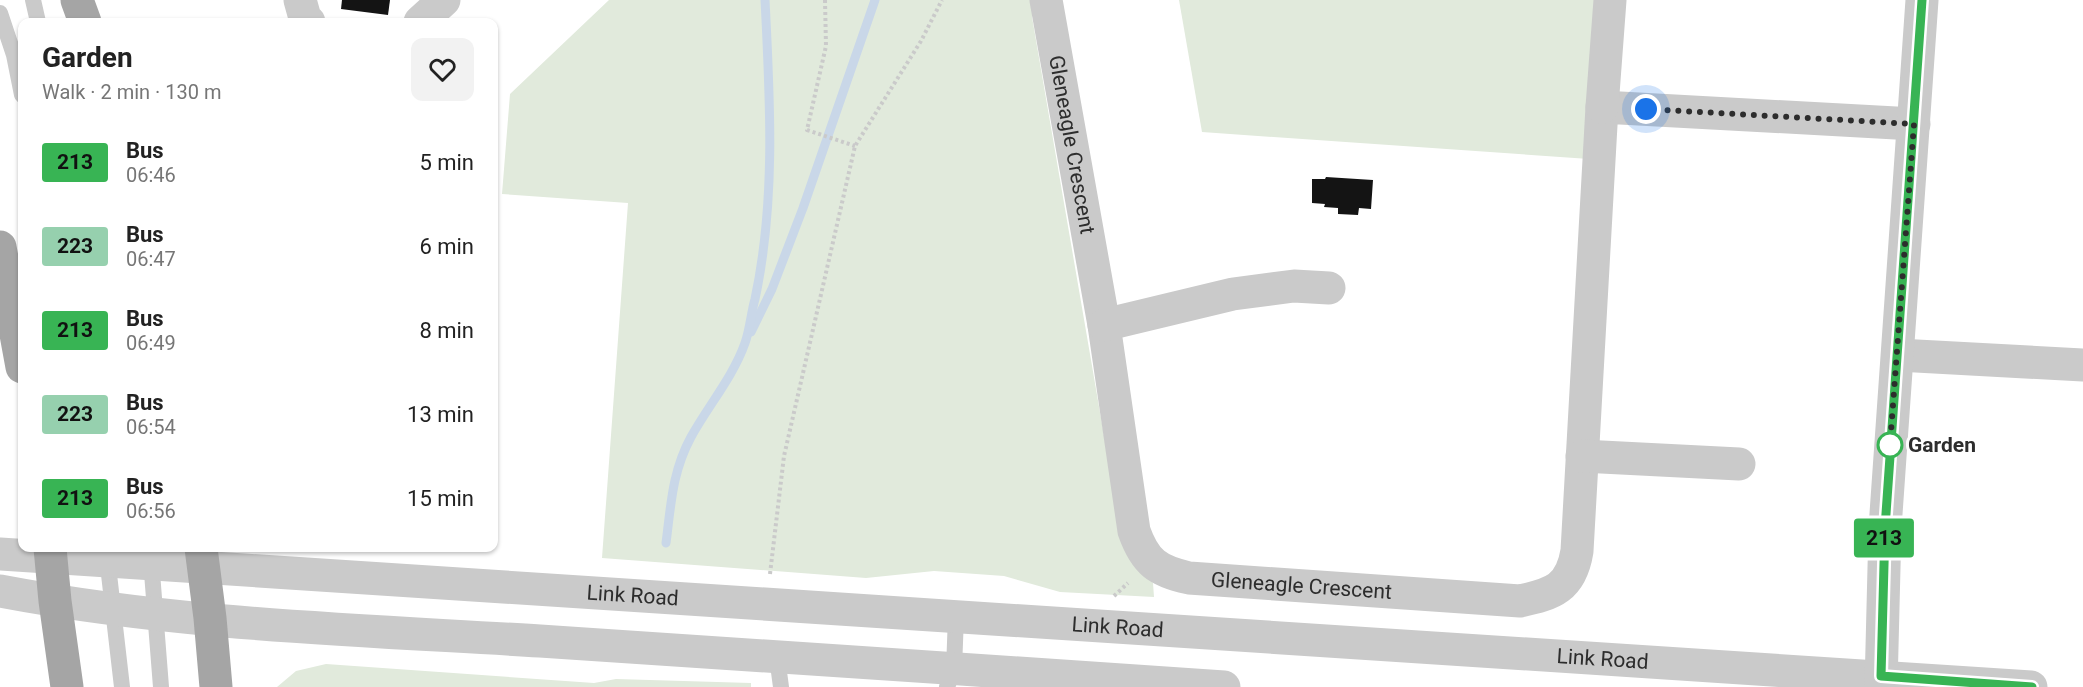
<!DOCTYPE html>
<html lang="en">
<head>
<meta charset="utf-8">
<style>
  :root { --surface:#fff; --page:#f2f2f2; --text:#222; --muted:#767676 }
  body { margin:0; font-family:Roboto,sans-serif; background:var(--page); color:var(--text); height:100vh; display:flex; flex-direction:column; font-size:22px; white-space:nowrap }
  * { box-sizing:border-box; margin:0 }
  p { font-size:20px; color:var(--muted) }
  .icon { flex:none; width:33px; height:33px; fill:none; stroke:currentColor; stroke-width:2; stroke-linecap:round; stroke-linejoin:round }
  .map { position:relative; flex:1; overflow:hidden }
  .drawer { position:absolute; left:18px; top:18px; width:480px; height:534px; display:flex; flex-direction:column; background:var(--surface); border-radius:12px; box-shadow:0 2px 4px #0004 }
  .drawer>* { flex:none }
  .badge { padding:0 12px; border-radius:4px; font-size:21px; line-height:39px }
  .you { position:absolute; width:30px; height:30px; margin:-15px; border:4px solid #fff; border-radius:50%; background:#1a73e8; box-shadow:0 0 0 9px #1a73e833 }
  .map>.badge { position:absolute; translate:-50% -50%; box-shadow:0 0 0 3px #fff }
  .round { display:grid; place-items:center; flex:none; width:63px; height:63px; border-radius:12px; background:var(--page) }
  .summary { display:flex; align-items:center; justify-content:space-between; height:102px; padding:0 24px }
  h1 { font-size:28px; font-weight:700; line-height:45px }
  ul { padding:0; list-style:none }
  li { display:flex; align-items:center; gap:18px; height:84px; padding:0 24px }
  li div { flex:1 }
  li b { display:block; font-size:22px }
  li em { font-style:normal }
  li .badge { min-width:66px; font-weight:700; text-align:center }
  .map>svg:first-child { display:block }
  .green { fill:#e1eadc }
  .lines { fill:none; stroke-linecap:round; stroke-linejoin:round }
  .stream { stroke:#c9d7e8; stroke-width:9 }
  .building { fill:#141414 }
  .path { stroke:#cacaca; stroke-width:4; stroke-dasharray:3 3; stroke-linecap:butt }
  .service { stroke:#cacaca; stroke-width:16 }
  .minor { stroke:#cacaca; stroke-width:33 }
  .tertiary { stroke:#cacaca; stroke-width:33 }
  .primary { stroke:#a5a5a5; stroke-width:33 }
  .line-casing { stroke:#fff; stroke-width:14 }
  .line { stroke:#38b454; stroke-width:9 }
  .walk { stroke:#2d2d2d; stroke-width:6; stroke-dasharray:0 10.8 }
  .stop-dot { fill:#fff; stroke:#38b454; stroke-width:3 }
  .labels { text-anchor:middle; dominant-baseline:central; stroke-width:6; stroke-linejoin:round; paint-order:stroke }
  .street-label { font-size:21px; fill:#2d2d2d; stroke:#fff }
  .stop-label { font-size:21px; font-weight:bold; fill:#2d2d2d; stroke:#fff; text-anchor:start }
</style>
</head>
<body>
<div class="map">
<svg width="2083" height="687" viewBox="0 0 2083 687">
  <rect width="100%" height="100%" fill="#fff"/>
  <!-- green -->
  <g class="green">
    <polygon points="609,0 1032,0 1032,17 1123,546 1153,583 1154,597 1060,592 1004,576 934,571 866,578 602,558 628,203 502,194 510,94"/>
    <polygon points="1179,0 1599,0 1589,159 1202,132"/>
    <polygon points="326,664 594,683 616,679 751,683 751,687 277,687 296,671"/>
  </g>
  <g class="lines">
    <!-- stream -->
    <g class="stream">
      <polyline points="751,332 772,289 803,208 875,0"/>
      <path d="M 666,543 C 671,505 672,472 691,437 C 708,406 733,377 745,343 C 750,329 751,313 755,299 C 776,201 770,99 765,0"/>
    </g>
  </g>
  <!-- building -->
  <g class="building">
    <polygon points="342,0 390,0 388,15 341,9"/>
    <polygon points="1326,177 1373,180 1371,209 1359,208 1358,215 1338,214 1338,208 1324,207 1325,204 1312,203 1312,179 1325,179"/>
  </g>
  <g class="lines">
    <!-- path -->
    <g class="path">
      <polyline points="825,0 826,46 807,130 855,146"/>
      <polyline points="770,574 784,456 855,146 921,41 942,0"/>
      <polyline points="1114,596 1128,583"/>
    </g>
    <!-- service -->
    <g class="service">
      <polyline points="33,0 38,22"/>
      <polyline points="0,13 14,55 22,95"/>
      <polyline points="107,557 122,687"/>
      <polyline points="151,560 161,687"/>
      <polyline points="777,657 781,687"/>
      <polyline points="947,687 954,669 956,616"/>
    </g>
    <!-- minor -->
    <g class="minor">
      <polyline points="300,0 305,18 309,22"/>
      <path id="s1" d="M 1046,0 L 1104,325 L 1134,531 C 1145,562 1157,571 1189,578 L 1520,601 C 1553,594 1571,588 1577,551 L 1602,107 L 1914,124"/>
      <polyline points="420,22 444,0"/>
      <polyline points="1602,107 1610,0"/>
      <polyline points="1104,325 1233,294 1294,286 1329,288"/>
      <polyline points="1898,355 2083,365"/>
      <polyline points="1582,456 1739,464"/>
    </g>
    <!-- tertiary -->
    <g class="tertiary">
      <path id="s2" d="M 0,554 L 2031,687"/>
      <path d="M 0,591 C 178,625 360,630 540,641 C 768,655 996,672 1224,687"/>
      <polyline points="1881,687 1885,528 1922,0"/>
    </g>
    <!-- primary -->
    <g class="primary">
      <polyline points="77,0 85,22"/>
      <polyline points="0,247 22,367"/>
      <polyline points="50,548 55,601 67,687"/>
      <polyline points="201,548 210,618 216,687"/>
    </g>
  </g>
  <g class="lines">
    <defs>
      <polyline id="line" points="1922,0 1885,528 1881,676 2032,687"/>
    </defs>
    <!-- line casing -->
    <use href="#line" class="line-casing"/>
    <!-- line -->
    <use href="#line" class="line"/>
    <!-- walk -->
    <polyline class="walk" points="1646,109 1914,124 1890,445"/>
  </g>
  <!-- markers -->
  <circle class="stop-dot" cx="1890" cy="445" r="12"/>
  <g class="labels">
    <!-- street labels -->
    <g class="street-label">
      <text stroke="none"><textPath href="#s1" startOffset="147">Gleneagle Crescent</textPath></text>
      <text stroke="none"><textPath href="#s1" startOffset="728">Gleneagle Crescent</textPath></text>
      <text stroke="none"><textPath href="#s2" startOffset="634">Link Road</textPath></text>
      <text stroke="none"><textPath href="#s2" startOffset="1120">Link Road</textPath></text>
      <text stroke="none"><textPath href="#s2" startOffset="1606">Link Road</textPath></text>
    </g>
    <!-- stop labels -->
    <g class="stop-label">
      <text x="1908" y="445">Garden</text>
    </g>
  </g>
</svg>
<div class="you" style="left:1646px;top:109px"></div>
<b class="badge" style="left:1884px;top:538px;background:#38b454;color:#111">213</b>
<section class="drawer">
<div class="summary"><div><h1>Garden</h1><p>Walk · 2 min · 130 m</p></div><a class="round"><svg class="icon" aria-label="heart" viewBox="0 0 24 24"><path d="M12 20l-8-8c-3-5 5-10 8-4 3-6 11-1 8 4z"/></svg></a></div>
<ul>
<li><span class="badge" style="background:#38b454;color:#111">213</span><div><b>Bus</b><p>06:46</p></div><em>5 min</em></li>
<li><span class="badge" style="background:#96d0ae;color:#111">223</span><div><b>Bus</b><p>06:47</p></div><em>6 min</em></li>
<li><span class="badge" style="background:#38b454;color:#111">213</span><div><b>Bus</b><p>06:49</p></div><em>8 min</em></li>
<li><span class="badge" style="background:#96d0ae;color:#111">223</span><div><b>Bus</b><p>06:54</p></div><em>13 min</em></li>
<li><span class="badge" style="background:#38b454;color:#111">213</span><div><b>Bus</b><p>06:56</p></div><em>15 min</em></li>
</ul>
</section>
</div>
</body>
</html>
